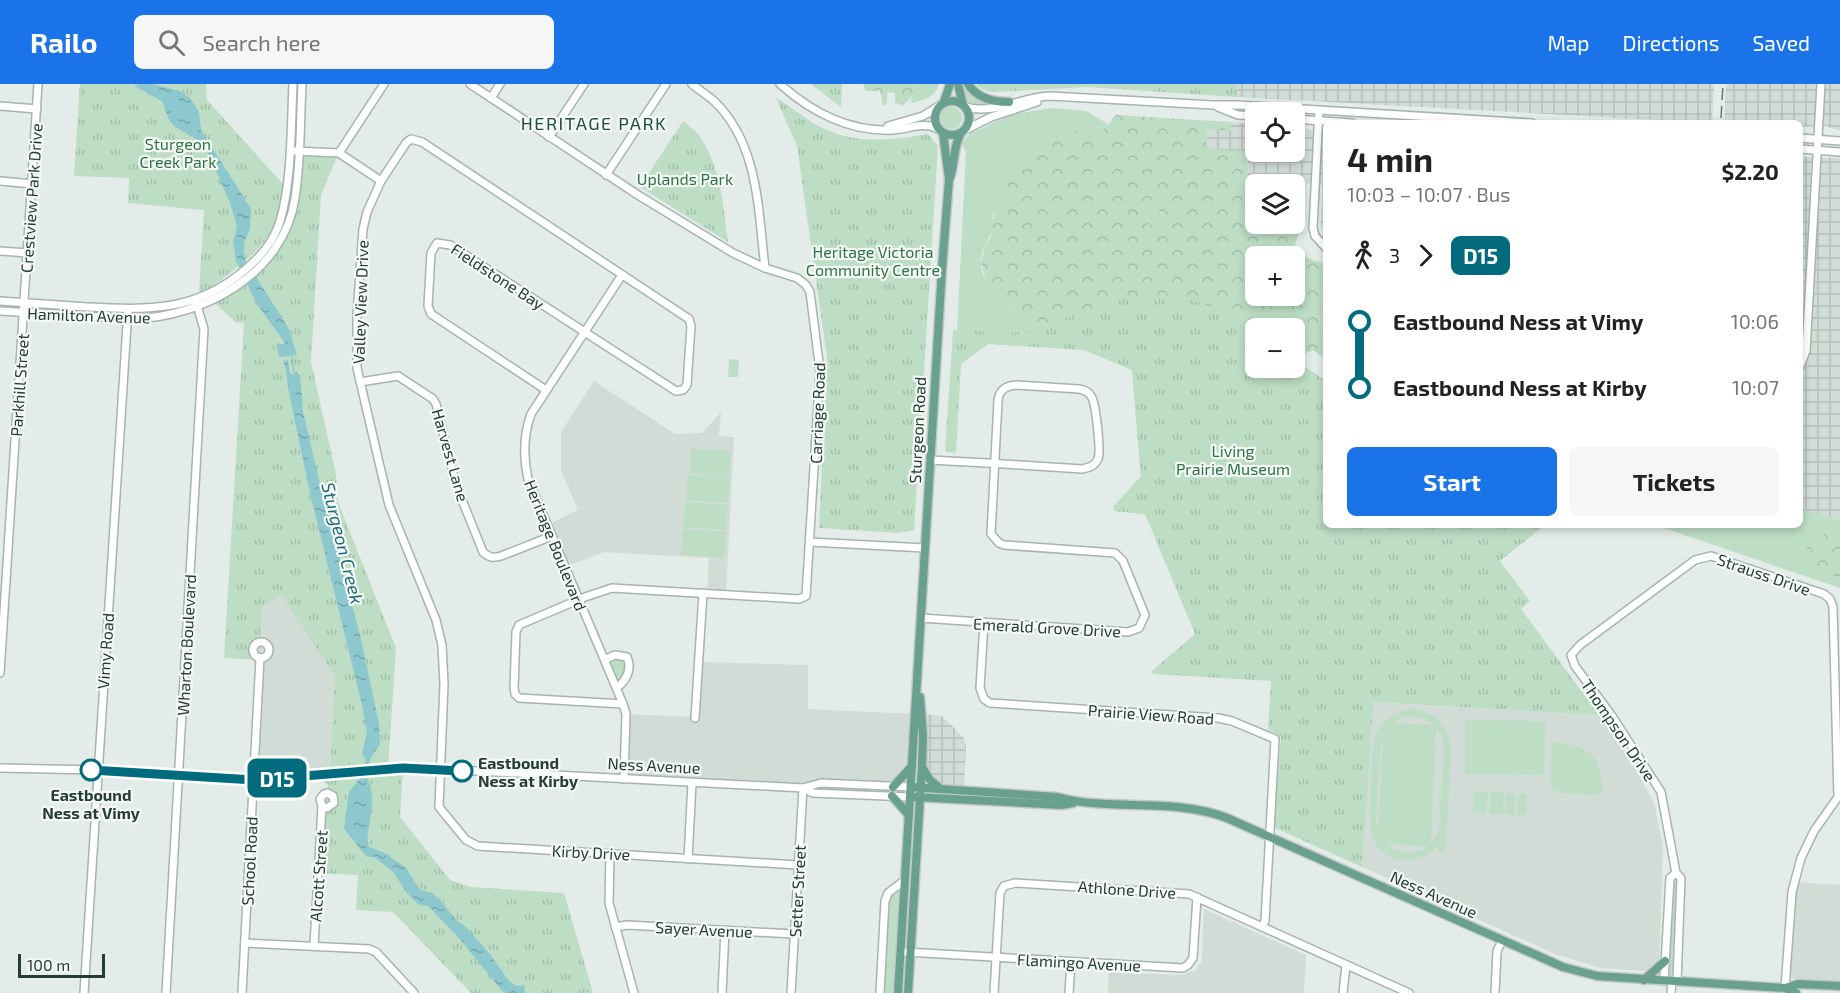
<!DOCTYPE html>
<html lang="en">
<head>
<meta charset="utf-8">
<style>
  :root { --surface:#fff; --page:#f6f6f6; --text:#222; --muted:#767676; --accent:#1a73e8 }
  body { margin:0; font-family:"Exo 2",sans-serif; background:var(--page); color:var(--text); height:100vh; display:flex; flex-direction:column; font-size:22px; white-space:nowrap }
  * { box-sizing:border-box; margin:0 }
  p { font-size:20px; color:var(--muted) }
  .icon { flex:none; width:33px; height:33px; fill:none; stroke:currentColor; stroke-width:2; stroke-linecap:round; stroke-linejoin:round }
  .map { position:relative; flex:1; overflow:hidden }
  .drawer { position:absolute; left:1323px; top:36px; width:480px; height:408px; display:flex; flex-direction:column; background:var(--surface); border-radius:9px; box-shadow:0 3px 9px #0003 }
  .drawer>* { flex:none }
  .badge { padding:0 12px; border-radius:9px; font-size:21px; line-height:39px }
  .tools { position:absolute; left:1245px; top:18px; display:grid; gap:12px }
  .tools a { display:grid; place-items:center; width:60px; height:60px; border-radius:9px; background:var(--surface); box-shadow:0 3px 9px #0003; font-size:30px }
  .scale { position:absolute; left:18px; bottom:15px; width:87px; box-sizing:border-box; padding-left:6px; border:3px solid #243d35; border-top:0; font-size:16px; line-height:21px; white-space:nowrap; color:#243d35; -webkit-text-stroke:4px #f4f9f6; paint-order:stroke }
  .map>.badge { position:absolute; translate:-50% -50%; box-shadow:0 0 0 3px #fff }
  .legs { display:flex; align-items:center; gap:9px; height:66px; padding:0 24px; font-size:20px }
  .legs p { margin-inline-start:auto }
  .overview { display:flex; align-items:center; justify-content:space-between; height:102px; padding:0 24px }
  h1 { font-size:33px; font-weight:700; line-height:45px }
  .button { display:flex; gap:12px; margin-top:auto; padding:12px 24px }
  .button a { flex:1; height:69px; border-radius:9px; background:var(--accent); color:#fff; font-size:24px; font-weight:700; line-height:69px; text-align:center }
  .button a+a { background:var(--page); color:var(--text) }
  ul { padding:0 24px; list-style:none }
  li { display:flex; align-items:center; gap:21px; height:66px; font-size:22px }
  li i { display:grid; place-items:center; width:9px; height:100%; margin:0 8px; background:currentColor }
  li i::after { content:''; width:15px; height:15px; margin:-8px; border:4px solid; border-radius:50%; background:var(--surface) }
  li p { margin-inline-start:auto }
  li:first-child i { background:linear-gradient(#0000 50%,currentColor 0) }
  li:last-child i { background:linear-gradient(currentColor 50%,#0000 0) }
  header { display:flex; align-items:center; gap:36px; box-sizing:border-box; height:84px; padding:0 30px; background:var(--accent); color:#fff }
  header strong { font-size:28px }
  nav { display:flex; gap:33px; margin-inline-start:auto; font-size:21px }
  .search { width:420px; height:54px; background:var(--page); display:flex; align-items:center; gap:15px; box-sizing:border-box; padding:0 21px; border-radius:9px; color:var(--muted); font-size:22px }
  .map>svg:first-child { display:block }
  .built { fill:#d2dcd7 }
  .industrial { fill:url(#industrial-grid) }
  .green { fill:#bdddc4; fill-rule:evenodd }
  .forest { fill:url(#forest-crowns); fill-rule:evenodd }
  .park { fill:url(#park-tufts) }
  .water { fill:url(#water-ripples) }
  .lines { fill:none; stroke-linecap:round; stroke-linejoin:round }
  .stream { stroke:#8ec8cf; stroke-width:1.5 }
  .minor-casing { stroke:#a6b4af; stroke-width:10 }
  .major-casing { stroke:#c2c9c6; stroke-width:11 }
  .minor { stroke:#fff; stroke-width:7 }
  .major { stroke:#6aa090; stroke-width:8 }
  .rail { stroke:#5e7970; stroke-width:1.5; stroke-dasharray:12 6; stroke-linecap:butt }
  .line-1-casing { stroke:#fff; stroke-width:14 }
  .line-1 { stroke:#026c7e; stroke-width:9 }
  .stop-1-dot { fill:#fff; stroke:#026c7e; stroke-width:3 }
  .labels { text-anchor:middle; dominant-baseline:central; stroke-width:4.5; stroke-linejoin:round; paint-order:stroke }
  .park-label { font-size:16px; fill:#307246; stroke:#f4f9f6 }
  .street-label { font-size:16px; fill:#243d35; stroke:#f4f9f6 }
  .stop-label { font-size:16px; font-weight:bold; fill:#243d35; stroke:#f4f9f6; text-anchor:start }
  .neighbourhood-label { font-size:18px; letter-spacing:1.5px; fill:#204f41; stroke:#f4f9f6 }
  .water-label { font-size:18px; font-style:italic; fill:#206c77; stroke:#f4f9f6 }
</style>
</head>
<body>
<header>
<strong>Railo</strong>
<div class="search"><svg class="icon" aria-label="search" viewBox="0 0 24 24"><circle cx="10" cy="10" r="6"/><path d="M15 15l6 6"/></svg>Search here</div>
<nav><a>Map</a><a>Directions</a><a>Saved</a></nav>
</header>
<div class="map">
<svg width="1840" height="909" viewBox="0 0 1840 909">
  <defs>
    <pattern id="industrial-grid" width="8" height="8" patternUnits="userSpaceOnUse" patternTransform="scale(1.5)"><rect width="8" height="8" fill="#d2dcd7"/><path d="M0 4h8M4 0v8" fill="none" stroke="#b4beb9"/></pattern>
    <pattern id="forest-crowns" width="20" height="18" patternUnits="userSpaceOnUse" patternTransform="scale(1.5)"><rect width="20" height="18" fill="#bdddc4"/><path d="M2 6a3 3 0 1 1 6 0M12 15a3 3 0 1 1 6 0" fill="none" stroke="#a2bfa9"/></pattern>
    <pattern id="park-tufts" width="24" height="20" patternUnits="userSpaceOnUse" patternTransform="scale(1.5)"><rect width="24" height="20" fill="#bdddc4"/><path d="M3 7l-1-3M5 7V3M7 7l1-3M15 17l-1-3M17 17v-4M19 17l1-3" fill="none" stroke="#a2bfa9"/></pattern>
    <pattern id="water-ripples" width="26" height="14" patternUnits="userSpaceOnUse" patternTransform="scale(1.5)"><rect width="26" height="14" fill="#8ec8cf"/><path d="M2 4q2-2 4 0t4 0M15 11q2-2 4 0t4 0" fill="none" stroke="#74a4a9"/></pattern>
  </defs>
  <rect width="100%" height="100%" fill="#e3ece8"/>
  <!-- built -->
  <g class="built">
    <polygon points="594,297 675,350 702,349 721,328 719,352 734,353 726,510 707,509 709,474 604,468 565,483 547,441 578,426 561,386 561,348"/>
    <polygon points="281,511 335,593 330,689 254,696 261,524"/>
    <polygon points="701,578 808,581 808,625 914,630 912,682 893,703 803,704 626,691 626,630 695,633"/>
    <polygon points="1371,618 1599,631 1627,670 1654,719 1663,762 1659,888 1601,884 1555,870 1362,783"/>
    <polygon points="1794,798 1840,801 1840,897 1786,894"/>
    <polygon points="1204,825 1306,871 1304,909 1108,909 1109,888 1183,891 1196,886 1202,876"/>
  </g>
  <!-- industrial -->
  <g class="industrial">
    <polygon points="1238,0 1714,0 1712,39 1237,13"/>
    <polygon points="1726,0 1840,0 1840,47 1826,42 1800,43 1800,39 1724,39"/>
    <polygon points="1231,38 1255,40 1256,68 1294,68 1295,43 1326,48 1326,154 1321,141 1322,100 1296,99 1295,102 1294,100 1270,100 1266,97 1257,98 1248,92 1248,72 1206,65 1207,45 1231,47"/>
    <polygon points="1800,73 1840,74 1840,436 1800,425"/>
    <polygon points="921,630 942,632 963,653 966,661 964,706 920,704"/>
  </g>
  <!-- green -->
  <g class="green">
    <path d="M 916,0 L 939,0 C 935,14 924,16 911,19 L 912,10 L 918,2 Z"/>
    <polygon points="961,0 964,0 990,21 975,22 968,19"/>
    <circle cx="951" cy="34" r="11"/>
    <path d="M 1053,24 L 1086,27 L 1108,40 L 1101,50 L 1091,47 L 1080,49 L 1003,124 L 993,130 C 996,154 981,159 981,178 C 980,200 1002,211 1012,228 C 1017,234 1019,242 1023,248 L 1018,250 L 957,248 L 966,68 L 961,59 L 971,49 L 1012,30 Z"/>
    <polygon points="1150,122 1166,132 1161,143 1149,140 1146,129"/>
    <polygon points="729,275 739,276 738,293 728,293"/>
    <polygon points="691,365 731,367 729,393 690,390"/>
    <polygon points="688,391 730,394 728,419 686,416"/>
    <polygon points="685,418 728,421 726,446 683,443"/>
    <polygon points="1800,425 1840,436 1840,504 1655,441 1800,441"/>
    <polygon points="683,445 726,448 724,474 681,471"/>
    <polygon points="627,573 627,594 618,603 606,575"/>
    <path d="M 1409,625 C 1433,625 1449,641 1451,664 L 1446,768 L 1439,768 L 1438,761 C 1429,772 1416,778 1402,776 C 1362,769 1370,728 1371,699 C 1372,684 1372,668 1375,653 C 1381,637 1393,628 1409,625 ZM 1406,632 C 1417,632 1426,634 1434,641 L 1393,639 ZM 1436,642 L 1442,653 L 1444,666 L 1439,746 L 1431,760 ZM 1383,653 L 1378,746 L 1378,747 L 1376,734 L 1381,659 ZM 1386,759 L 1427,763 L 1428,763 C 1414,772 1397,771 1386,759 Z"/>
    <polygon points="1465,636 1545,637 1544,691 1465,690"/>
    <path d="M 1552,658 C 1588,660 1604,673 1602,711 L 1561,709 L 1553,706 L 1550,695 Z"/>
    <polygon points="813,700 865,702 864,711 813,709 803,704"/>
    <polygon points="1474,707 1488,708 1486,729 1473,728"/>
    <polygon points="1491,708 1504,709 1503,730 1489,730"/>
    <polygon points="1506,709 1515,710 1514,731 1505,730"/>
    <polygon points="1519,710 1527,710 1526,731 1517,731"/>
    <polygon points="906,786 916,787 908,909 880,909 888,809 905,796"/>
    <polygon points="1676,789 1681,794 1677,897 1664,897 1670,794"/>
  </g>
  <!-- forest -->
  <g class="forest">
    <polygon points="863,0 916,0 918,2 910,15 902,22 895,18 895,9 888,8 886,21 883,21 880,7 866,7"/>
    <path d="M 1116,31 L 1231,38 L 1231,47 L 1207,45 L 1206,65 L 1247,67 L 1248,92 L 1257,98 L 1266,97 L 1270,100 L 1256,100 L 1256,140 L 1294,140 L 1295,102 L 1296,99 L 1304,99 L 1300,146 L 1295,161 L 1301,172 L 1326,180 L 1326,276 L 1313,266 L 1304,270 L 1298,279 L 1300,294 L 1160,464 L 1145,430 L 1115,427 L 1113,423 L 1141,393 L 1132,286 L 1097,265 L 1027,252 L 1022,247 L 1012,227 L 987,200 L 981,179 L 985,163 L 991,153 L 995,124 L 1003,124 L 1006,119 L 1002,109 L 1014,90 L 1055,52 L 1075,47 L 1080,49 L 1091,47 L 1101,49 ZM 1150,122 L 1166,132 L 1161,143 L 1149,140 L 1146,129 ZM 1256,172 L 1294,172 L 1294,212 L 1256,212 ZM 1256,244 L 1294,244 L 1294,284 L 1256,284 Z"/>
    <path d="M 1823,441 L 1834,444 L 1833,448 L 1840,451 L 1840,458 L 1836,458 L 1840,462 L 1840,500 L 1838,500 L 1837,493 C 1827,490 1818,493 1809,488 L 1810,467 L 1806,463 L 1806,458 L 1811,453 L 1822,454 L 1825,449 L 1821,446 Z"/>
  </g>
  <!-- park -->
  <g class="park">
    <path d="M 80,0 L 206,0 L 207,16 L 283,100 C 280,143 267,160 234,186 C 223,195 213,203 199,209 L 204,126 L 128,119 L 129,94 L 74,92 Z"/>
    <polygon points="811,0 842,0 841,23 812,1"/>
    <polygon points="976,0 1238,0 1237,13 1087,3 992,8 982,5"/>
    <path d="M 776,14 C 790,21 801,32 815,40 C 850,61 890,57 928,50 L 938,62 L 914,446 L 898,449 L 819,444 L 827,274 L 797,62 Z"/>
    <path d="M 683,37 C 689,42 696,47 700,53 C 721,83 723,123 728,158 L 640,103 Z"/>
    <path d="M 307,71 L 337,73 L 321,111 L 311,278 L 336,390 L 338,418 L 396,564 L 388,684 L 403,684 L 400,733 L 450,796 L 470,803 L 564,809 L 593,909 L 471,909 L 393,828 L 356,826 L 358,791 L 318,789 L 322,722 L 327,709 L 328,701 L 321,696 L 330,689 L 335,593 L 281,511 L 261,524 L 260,576 L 224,574 L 244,239 L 235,238 L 215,219 L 241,205 L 269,181 L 269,178 C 296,144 298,114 302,74 Z"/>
    <path d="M 1154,211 C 1195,214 1222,223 1255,246 L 1256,284 L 1294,284 L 1295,276 L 1326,297 L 1326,441 L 1545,441 L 1500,477 L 1530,517 L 1521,525 L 1599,631 L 1373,618 L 1362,783 L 1273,743 L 1281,653 L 1268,645 L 1271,597 L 1153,590 L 1152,587 L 1195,550 L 1145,430 L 1115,427 L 1113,423 L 1141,392 L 1132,286 L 1084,266 L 988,260 L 961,280 L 956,369 L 945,367 L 953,246 L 1022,249 L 1112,218 L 1139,212 Z"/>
  </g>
  <!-- water -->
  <g class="water">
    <polygon points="134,0 152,0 180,7 191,15 199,28 201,46 251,125 250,145 244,159 244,174 289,245 297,271 279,273 277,262 279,259 282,261 285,259 257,220 236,177 233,157 237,142 230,119 209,70 196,55 175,43 169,36 162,17 138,4"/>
    <path d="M 288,276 L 290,289 L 293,291 L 296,288 L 300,291 L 303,328 L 319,396 L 361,555 L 379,640 L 380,660 L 371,674 L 365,693 C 379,707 368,740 367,758 L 369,763 L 385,769 L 406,784 L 420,806 L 432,809 L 440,816 L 457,837 L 466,843 L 489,869 L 509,897 L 517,902 L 525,901 L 524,909 L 504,909 L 458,853 L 428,822 L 419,821 L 406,808 L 394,789 L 382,779 L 374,773 L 367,773 L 344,745 L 349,708 L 361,693 L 366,676 L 362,670 L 367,649 L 362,621 L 310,409 L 288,304 L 286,285 L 283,277 Z"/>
  </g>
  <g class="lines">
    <!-- stream -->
    <polyline class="stream" points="292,273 294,289"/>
    <defs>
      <g id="minor">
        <polyline points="470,0 638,111 733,169 765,184 797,194 806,201 810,208 820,287 806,512 799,515 612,504 585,513 519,541 516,548 514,604 515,610 519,614 623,620"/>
        <path d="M 692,0 C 699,6 707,11 714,17 C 759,60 758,126 765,184"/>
        <path d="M 780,0 C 811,28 850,48 893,46 C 909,45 923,37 938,45"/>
        <polyline points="491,14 500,0"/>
        <polyline points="0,22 37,25"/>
        <path d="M 965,23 C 995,31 1021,13 1050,12 L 1213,21 L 1238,21 L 1532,39"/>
        <polyline points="1218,23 1238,31 1256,32"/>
        <polyline points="1319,27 1313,144 1315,152 1326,164"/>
        <polyline points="1294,35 1352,39"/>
        <polyline points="888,42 923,32 939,22"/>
        <polyline points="965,46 991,33 1037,18"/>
        <polyline points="549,53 584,0"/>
        <polyline points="1800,54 1840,57"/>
        <polyline points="1800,65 1840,68"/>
        <polyline points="295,67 339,69 381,97"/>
        <polyline points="339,69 384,0"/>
        <polyline points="606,91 666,0"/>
        <polyline points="0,97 33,100"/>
        <polyline points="0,167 28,169"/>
        <path d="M 622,191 L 531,330 C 523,352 523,372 528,395 L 623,620 L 626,630 L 624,695"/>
        <path d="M 0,217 C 29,219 58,221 87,223 C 148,226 197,228 246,185 C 262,171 274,157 280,137 C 292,99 291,40 293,0"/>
        <path d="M 0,227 L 133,235 C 203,233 284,190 295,114 C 301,77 300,38 302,0"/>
        <polyline points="1800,282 1806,267 1821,0"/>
        <path d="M 360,298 L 398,292 L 433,315 L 436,320 L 456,401 L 483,468 C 489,474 494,474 501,472 L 552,452"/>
        <polyline points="546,306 431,230 428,222 431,169 437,159 450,161 676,307 683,306 687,301 691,242 689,235 422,58 411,55 406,59 381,97 367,128 363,145 357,232 357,284 389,421 436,536 442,561 444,600 439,723 466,756 478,762 798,781"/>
        <polyline points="810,458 925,464"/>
        <path d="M 921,534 L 1128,548 L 1139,544 L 1145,531 L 1123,477 L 1115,469 L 1004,461 L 999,459 L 991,450 L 998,317 C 999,306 1005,302 1016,301 L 1079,305 C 1084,306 1088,307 1091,312 C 1096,319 1101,367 1098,375 C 1095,382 1089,384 1082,385 L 1004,380 L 987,379 L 930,376"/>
        <polyline points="984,539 980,604 984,615 990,619 1218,634 1232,637 1275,655 1265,837 1262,843"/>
        <circle cx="261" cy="566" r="8"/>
        <path d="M 606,575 L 615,571 L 627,573 C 632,585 627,595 618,603"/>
        <polyline points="0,589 38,0"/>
        <polyline points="695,634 703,509"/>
        <polyline points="0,684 97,686 254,696 346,687 420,684 803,704 813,709 911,713"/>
        <polyline points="803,704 821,699 911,703"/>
        <polyline points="610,769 609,819 634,909"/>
        <polyline points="688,775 692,699"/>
        <polyline points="615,843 627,841 794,850"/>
        <polyline points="245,859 369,865 376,868 414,909"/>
        <polyline points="314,862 322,722 320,715 324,710 327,709 333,712 334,719 327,724 322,722"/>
        <polyline points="906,868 1183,884 1188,881 1193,874 1197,813"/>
        <polyline points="1664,897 1670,794 1676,789"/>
        <polyline points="1677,897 1681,794 1676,789 1661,708 1612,632 1575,582 1571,571 1580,561 1695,476 1711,472 1824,510 1830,515 1833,523 1838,713 1814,747 1801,774 1792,808 1785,904"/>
        <polyline points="84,909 128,225"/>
        <polyline points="166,909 204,245 195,215"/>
        <polyline points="242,909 260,574"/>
        <polyline points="722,909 725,846"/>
        <polyline points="791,909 803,704"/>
        <polyline points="880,909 885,817 888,809 905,796"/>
        <polyline points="994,909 1000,809 1004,802 1015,799 1189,810 1409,909"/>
        <polyline points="1069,909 1071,878"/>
        <polyline points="1343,909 1346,881"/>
        <polyline points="1495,909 1497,867 1502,857"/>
        <polyline points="1671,909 1672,897"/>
      </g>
      <g id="major">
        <polyline points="958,0 963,21"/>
        <path d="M 968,0 C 977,14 993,18 1009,18"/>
        <circle cx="952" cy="34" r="17"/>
        <polyline points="944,18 950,0"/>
        <polyline points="943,49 949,95"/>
        <polyline points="922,683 930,696 941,705"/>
        <polyline points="893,703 912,682"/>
        <path d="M 911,703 L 1057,713 C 1112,728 1173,713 1227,734 L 1563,883 L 1597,892 L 1785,904 L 1796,909"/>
        <polyline points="892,712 909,731"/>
        <polyline points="915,713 1062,721 1073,719"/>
        <polyline points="1644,896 1665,877"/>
        <polyline points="1785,904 1798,900 1840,902"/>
        <path d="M 898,909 L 942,185 L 949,96 C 956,80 952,64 961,49"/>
        <polyline points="908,909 922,682 923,652 920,613"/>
      </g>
    </defs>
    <!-- minor casing -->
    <use href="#minor" class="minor-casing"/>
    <!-- major casing -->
    <use href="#major" class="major-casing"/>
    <!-- minor -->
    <use href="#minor" class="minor"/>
    <!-- major -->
    <use href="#major" class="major"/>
    <!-- rail -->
    <polyline class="rail" points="1721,34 1723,0"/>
  </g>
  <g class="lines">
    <defs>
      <polyline id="line-1" points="91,686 254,696 403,684 462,687"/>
    </defs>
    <!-- line-1 casing -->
    <use href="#line-1" class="line-1-casing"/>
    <!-- line-1 -->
    <use href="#line-1" class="line-1"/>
  </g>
  <!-- markers -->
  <g class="stop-1-dot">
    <circle cx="91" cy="686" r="10"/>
    <circle cx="462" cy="687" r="10"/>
  </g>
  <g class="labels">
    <!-- park labels -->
    <g class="park-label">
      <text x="178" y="59">Sturgeon<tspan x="178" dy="18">Creek Park</tspan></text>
      <text x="685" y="94">Uplands Park</text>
      <text x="873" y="167">Heritage Victoria<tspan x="873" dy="18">Community Centre</tspan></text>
      <text x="1233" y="366">Living<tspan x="1233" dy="18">Prairie Museum</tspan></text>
    </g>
    <!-- street labels -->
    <g class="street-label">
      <text transform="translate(31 114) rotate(-86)">Crestview Park Drive</text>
      <text transform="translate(498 192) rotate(33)">Fieldstone Bay</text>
      <text transform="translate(360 218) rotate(-88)">Valley View Drive</text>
      <text transform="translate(89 231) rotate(2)">Hamilton Avenue</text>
      <text transform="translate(19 301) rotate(-86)">Parkhill Street</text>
      <text transform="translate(817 329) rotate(-88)">Carriage Road</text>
      <text transform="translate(917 346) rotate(-87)">Sturgeon Road</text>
      <text transform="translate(451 371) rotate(74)">Harvest Lane</text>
      <text transform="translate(556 461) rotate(68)">Heritage Boulevard</text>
      <text transform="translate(1764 490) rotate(19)">Strauss Drive</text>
      <text transform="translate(1047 543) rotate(3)">Emerald Grove Drive</text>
      <text transform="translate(186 561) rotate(-87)">Wharton Boulevard</text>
      <text transform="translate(105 567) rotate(-86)">Vimy Road</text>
      <text transform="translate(1151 630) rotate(4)">Prairie View Road</text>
      <text transform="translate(1619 646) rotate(56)">Thompson Drive</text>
      <text transform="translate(654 681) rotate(3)">Ness Avenue</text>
      <text transform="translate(591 768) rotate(3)">Kirby Drive</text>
      <text transform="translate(249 777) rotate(-87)">School Road</text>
      <text transform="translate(318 792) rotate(-86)">Alcott Street</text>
      <text transform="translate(1127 805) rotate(4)">Athlone Drive</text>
      <text transform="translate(797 807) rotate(-87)">Setter Street</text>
      <text transform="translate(1434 810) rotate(24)">Ness Avenue</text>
      <text transform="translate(704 845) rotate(3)">Sayer Avenue</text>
      <text transform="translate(1079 878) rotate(3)">Flamingo Avenue</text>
    </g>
    <!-- stop labels -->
    <g class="stop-label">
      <text x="478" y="678">Eastbound<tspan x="478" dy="18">Ness at Kirby</tspan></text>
      <text x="91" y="710" text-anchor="middle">Eastbound<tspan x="91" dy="18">Ness at Vimy</tspan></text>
    </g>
    <!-- neighbourhood labels -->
    <g class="neighbourhood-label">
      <text x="594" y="39">HERITAGE PARK</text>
    </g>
    <!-- water labels -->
    <g class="water-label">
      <text transform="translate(343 459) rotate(76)">Sturgeon Creek</text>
    </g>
  </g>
</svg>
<div class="tools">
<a><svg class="icon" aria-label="locate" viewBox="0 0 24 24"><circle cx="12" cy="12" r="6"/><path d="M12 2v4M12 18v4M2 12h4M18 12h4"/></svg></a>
<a><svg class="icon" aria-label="layers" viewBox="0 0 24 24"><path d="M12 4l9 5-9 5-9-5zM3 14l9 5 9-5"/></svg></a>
<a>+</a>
<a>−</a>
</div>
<div class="scale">100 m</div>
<b class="badge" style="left:277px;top:694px;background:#026c7e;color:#fff">D15</b>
<section class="drawer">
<div class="overview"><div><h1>4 min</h1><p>10:03 – 10:07 · Bus</p></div><b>$2.20</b></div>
<div class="legs"><svg class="icon" aria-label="walk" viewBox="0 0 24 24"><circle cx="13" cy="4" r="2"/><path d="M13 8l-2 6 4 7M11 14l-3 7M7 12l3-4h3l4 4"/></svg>3<svg class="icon" aria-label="forward" viewBox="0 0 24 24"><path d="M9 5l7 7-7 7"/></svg><b class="badge" style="background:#026c7e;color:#fff">D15</b></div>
<ul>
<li><i style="color:#026c7e"></i><b>Eastbound Ness at Vimy</b><p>10:06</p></li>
<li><i style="color:#026c7e"></i><b>Eastbound Ness at Kirby</b><p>10:07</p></li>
</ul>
<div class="button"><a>Start</a><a>Tickets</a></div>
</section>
</div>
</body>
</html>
